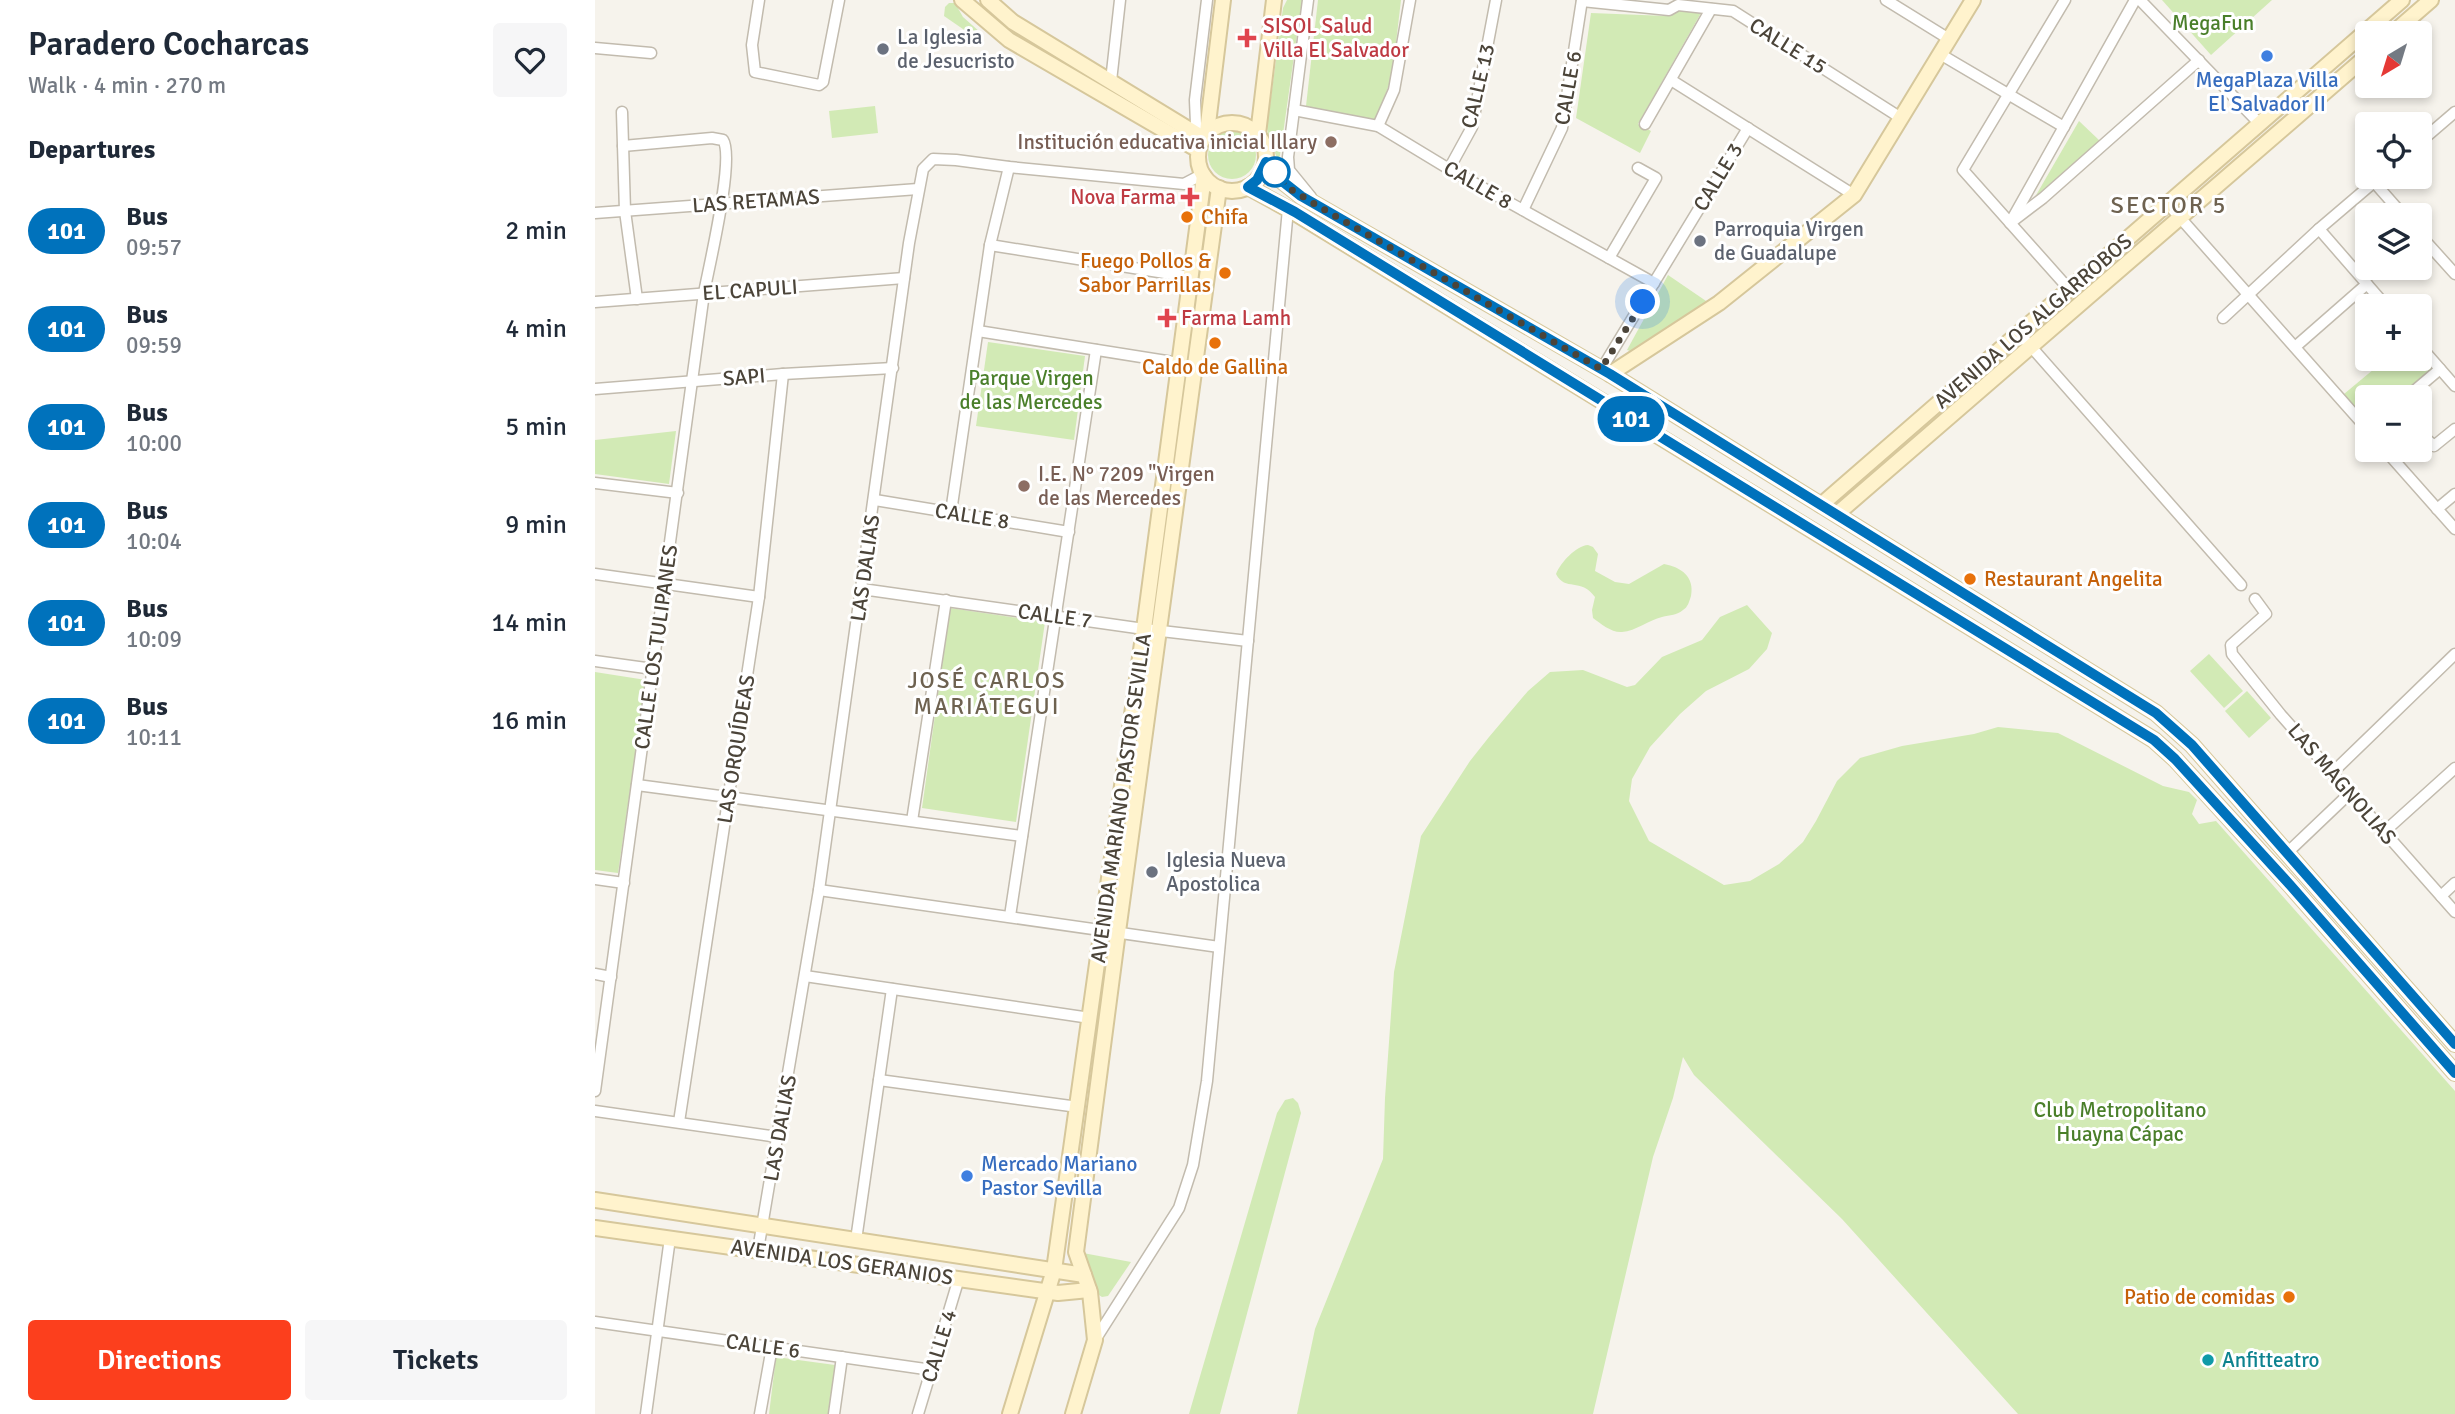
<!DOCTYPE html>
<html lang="en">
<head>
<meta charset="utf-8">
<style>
  :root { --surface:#fff; --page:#f6f6f7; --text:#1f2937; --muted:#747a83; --accent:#fc3f1d }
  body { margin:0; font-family:Signika,sans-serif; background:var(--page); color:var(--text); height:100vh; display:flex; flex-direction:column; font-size:26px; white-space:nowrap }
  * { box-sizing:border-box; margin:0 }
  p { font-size:23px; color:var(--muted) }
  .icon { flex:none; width:38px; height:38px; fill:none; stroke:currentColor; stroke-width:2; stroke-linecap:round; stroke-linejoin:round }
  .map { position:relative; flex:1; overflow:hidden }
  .drawer { display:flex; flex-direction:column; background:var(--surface); width:595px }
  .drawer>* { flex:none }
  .badge { padding:0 14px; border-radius:23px; font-size:24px; line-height:46px }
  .needle { width:46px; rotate:218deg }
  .controls { position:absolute; left:1760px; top:21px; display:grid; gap:14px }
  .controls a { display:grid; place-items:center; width:77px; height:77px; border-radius:7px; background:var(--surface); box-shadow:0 4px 10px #0003; font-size:35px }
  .you { position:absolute; width:35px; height:35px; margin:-18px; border:5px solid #fff; border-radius:50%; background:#1a73e8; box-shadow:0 0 0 10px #1a73e833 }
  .map>.badge { position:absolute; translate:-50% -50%; box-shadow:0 0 0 4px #fff }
  h2 { padding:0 28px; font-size:26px; line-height:63px }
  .round { display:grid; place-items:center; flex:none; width:74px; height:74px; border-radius:7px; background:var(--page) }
  .overview { display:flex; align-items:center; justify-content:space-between; height:119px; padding:0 28px }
  h1 { font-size:33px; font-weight:600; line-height:52px }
  .button { display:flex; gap:14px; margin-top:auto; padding:14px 28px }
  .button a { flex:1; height:80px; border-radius:7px; background:var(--accent); color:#fff; font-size:28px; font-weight:600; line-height:80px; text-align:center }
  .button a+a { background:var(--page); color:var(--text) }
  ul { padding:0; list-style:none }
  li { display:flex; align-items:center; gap:21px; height:98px; padding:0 28px }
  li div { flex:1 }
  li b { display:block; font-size:26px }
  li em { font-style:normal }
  li .badge { min-width:77px; font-weight:700; text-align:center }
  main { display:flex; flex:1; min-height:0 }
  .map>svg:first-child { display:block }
  .green { fill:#d2eab5 }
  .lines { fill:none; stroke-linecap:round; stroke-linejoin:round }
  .street-casing { stroke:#c2bbae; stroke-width:13 }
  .secondary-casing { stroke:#d6c79b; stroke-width:18 }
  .street { stroke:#fff; stroke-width:10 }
  .secondary { stroke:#fff3cd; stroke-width:14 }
  .line-casing { stroke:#fff; stroke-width:16 }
  .line { stroke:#0072bc; stroke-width:10 }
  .walk { stroke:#4b4439; stroke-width:7; stroke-dasharray:0 12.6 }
  .health-dot { fill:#e0444e; stroke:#fff; stroke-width:2.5 }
  .worship-dot { fill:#6b7280; stroke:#fff; stroke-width:2.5 }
  .shop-dot { fill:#3f7fe0; stroke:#fff; stroke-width:2.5 }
  .education-dot { fill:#8d6e63; stroke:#fff; stroke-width:2.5 }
  .stop-dot { fill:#fff; stroke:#0072bc; stroke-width:3.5 }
  .food-dot { fill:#e8710a; stroke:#fff; stroke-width:2.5 }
  .culture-dot { fill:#0f9aa8; stroke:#fff; stroke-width:2.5 }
  .labels { text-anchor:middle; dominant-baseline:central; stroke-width:6; stroke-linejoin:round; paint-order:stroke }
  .park-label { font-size:21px; fill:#4a7f2a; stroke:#fff }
  .health-label { font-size:21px; fill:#be3a42; stroke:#fff; text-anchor:start }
  .worship-label { font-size:21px; fill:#5b616d; stroke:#fff; text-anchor:start }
  .street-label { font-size:21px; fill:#4b4439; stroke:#fff }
  .shop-label { font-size:21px; fill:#366cbe; stroke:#fff }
  .education-label { font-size:21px; fill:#785e54; stroke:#fff; text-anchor:end }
  .food-label { font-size:21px; fill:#c56008; stroke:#fff; text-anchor:start }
  .culture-label { font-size:21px; fill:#0d838f; stroke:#fff; text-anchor:start }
  .neighbourhood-label { font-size:23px; letter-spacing:2px; fill:#6e6250; stroke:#fff }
  .quarter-label { font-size:24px; letter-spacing:2px; fill:#6e6250; stroke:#fff }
</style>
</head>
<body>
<main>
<section class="drawer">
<div class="overview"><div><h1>Paradero Cocharcas</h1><p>Walk · 4 min · 270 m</p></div><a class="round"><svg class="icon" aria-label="heart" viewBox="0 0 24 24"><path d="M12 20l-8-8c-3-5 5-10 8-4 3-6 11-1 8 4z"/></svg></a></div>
<h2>Departures</h2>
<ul>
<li><span class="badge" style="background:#0072bc;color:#fff">101</span><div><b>Bus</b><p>09:57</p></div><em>2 min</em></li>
<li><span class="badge" style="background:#0072bc;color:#fff">101</span><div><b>Bus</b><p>09:59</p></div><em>4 min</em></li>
<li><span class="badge" style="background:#0072bc;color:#fff">101</span><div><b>Bus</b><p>10:00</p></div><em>5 min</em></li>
<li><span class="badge" style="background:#0072bc;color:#fff">101</span><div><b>Bus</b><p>10:04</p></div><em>9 min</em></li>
<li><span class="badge" style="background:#0072bc;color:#fff">101</span><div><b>Bus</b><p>10:09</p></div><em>14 min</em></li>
<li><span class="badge" style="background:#0072bc;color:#fff">101</span><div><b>Bus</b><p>10:11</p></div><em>16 min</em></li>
</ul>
<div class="button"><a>Directions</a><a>Tickets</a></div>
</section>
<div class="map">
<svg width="1860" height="1414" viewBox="0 0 1860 1414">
  <rect width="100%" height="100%" fill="#f6f3ec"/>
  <!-- green -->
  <g class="green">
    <polygon points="692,0 707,0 684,162 674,140 672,127 688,8"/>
    <polygon points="723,0 806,0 797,77 780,121 711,106"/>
    <polygon points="1567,0 1677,0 1616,55"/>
    <polygon points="354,3 360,3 368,17 386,33 381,38 349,16 350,7"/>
    <polygon points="1086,8 1106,13 1043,124 1056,131 1045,153 981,118 996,13 1072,16"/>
    <polygon points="280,106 283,133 237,138 234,111"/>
    <polygon points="1484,121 1505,141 1440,197"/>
    <circle cx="637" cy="155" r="24"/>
    <polygon points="1073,275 1114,303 1038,352 1032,350"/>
    <polygon points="393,342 490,356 479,440 381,426"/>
    <polygon points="1825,356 1839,372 1810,397 1773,397 1773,422 1749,394 1791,359 1825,359"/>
    <polygon points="81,431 74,484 0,474 0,440"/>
    <path d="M 993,545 L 998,547 L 1003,554 L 1000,571 L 1020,582 L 1034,584 L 1069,564 C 1086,567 1100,577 1096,596 C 1094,602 1093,607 1088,610 C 1082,615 1075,615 1067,617 C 1054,620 1041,631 1027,632 C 1017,633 1006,624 998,618 L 997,610 L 1000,597 C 986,577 970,592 961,574 C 966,562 981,546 993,545 Z"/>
    <polygon points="1152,605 1177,633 1172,649 1154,669 1111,691 1085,714 1055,747 1037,779 1034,801 1054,841 1129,885 1155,881 1184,864 1208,842 1221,821 1242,781 1265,758 1307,746 1379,734 1403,727 1463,733 1568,786 1594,792 1602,800 1597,814 1604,824 1621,821 1860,1091 1860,1414 1423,1414 1247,1219 1099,1075 1088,1057 1078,1098 1058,1157 998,1414 702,1414 720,1329 788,1159 790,1098 799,972 826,836 875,761 894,737 933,691 955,672 988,670 1032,687 1040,685 1067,657 1107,640 1125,617"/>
    <polygon points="355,608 450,622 421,822 327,808"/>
    <polygon points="1614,654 1648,691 1629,708 1595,671"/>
    <polygon points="0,672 51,680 23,873 0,870"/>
    <polygon points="1652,691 1676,718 1654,738 1630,711"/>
    <polygon points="698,1098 703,1103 706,1113 625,1414 594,1414 682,1113 690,1100"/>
    <polygon points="488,1253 536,1262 513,1296 507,1297 501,1293"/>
    <polygon points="181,1357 240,1365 233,1414 174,1414"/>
  </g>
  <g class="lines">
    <defs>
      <g id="street">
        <polyline points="164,0 157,45 160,72 224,85 228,82 244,0"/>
        <polyline points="713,0 693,157 694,170 716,197"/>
        <polyline points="1291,0 1354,39"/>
        <polyline points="1470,0 1368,170 1474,289"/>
        <polyline points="1545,0 1665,124"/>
        <polyline points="987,1 1074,10 1083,5 1138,11 1306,118"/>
        <polyline points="0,48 56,53"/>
        <polyline points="1345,54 1469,127"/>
        <polyline points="1076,80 1259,195"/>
        <polyline points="516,81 525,0"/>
        <polyline points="699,110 783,126 854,169 1059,283"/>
        <polyline points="27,112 30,211 42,299"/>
        <polyline points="1050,124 1116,9"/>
        <polyline points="783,126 799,90 815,0"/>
        <polyline points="609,136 601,124 600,100 612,0"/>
        <polyline points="1825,142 1860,112"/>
        <polyline points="854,169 877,127 901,0"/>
        <polyline points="1779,182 1808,215"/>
        <polyline points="1573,204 1773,430"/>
        <polyline points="928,210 967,128 987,0"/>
        <polyline points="0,213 323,189"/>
        <polyline points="1419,220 1448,198 1604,60"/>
        <polyline points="1415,223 1540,0"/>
        <polyline points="1724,229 1791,306"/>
        <polyline points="1825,235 1860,274"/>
        <polyline points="395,245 595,277"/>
        <polyline points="1014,258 1061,178 1043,168"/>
        <polyline points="0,302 309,278"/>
        <polyline points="1628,318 1724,229 1785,177"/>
        <polyline points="383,331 584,363"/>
        <polyline points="1424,333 1646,585"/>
        <polyline points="1825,346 1860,386"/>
        <polyline points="1700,347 1772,284"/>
        <polyline points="1006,370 1153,128"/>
        <polyline points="0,389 188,374 298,368"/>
        <polyline points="1812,397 1845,369"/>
        <polyline points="1826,434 1839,446 1860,429"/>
        <polyline points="1790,450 1860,529"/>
        <polyline points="0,483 83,493"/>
        <polyline points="280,500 474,532"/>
        <polyline points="1842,509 1860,494"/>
        <polyline points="356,512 395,245 414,167"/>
        <polyline points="0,574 164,597"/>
        <polyline points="267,589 549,629 653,641"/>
        <polyline points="1660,599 1671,614 1636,645 1637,654 1686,715 1860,912"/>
        <polyline points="0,661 58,669"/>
        <polyline points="1737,773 1860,654"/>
        <polyline points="42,785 427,836"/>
        <polyline points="317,821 351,600"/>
        <polyline points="1789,832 1860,768"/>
        <polyline points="1691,854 1755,793"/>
        <polyline points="0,879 29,883"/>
        <polyline points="224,890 624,947"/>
        <polyline points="1846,896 1860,883"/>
        <polyline points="415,916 501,350"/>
        <polyline points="0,974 16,977"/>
        <polyline points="210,976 495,1018"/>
        <polyline points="284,1080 483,1107"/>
        <path d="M 0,1091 L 109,293 C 114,266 140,158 128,140 L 117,138 L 28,146"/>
        <polyline points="0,1111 183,1137"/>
        <polyline points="84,1122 164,597 188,374"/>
        <polyline points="261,1240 297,989"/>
        <polyline points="163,1250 224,890 314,243 328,169 338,159 361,160 414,167 589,184 608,174"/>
        <polyline points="0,1322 337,1370"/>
        <polyline points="500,1340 584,1208 598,1165 612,1081 693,209"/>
        <polyline points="51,1414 75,1238"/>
        <polyline points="165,1414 177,1347"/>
        <polyline points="239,1414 247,1357"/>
        <polyline points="323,1414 364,1278"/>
      </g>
      <g id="secondary">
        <polyline points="367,0 414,40 603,150"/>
        <polyline points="393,0 418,22 608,138"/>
        <polyline points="1798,33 1836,0"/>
        <circle cx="637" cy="157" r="34"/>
        <polyline points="612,132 628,0"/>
        <polyline points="663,134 679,0"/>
        <polyline points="671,162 687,181 706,196 1015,374 1561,713 1597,745 1860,1044"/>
        <polyline points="653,187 700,213 1559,740 1580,759 1696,886 1860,1073"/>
        <polyline points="1015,374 1124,303 1259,195 1378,0"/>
        <polyline points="1226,505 1807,0"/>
        <polyline points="1242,514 1773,55"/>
        <polyline points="0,1200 489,1275"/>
        <polyline points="0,1228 463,1293 494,1290"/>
        <polyline points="415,1414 459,1270 549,629 609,176"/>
        <path d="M 478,1414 L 500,1340 L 495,1292 L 481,1252 C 526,897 577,543 624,188"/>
      </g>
    </defs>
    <!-- street casing -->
    <use href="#street" class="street-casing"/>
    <!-- secondary casing -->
    <use href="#secondary" class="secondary-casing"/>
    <!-- street -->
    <use href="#street" class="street"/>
    <!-- secondary -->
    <use href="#secondary" class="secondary"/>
  </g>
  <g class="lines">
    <defs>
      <polyline id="line" points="1860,1044 1597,745 1561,713 1015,374 706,196 687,181 671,162 662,180 653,187 700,212 1559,740 1580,759 1696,886 1860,1073"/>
    </defs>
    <!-- line casing -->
    <use href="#line" class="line-casing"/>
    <!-- line -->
    <use href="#line" class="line"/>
    <!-- walk -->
    <polyline class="walk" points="680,172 697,190 723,206 1006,369 1048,302"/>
  </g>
  <!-- markers -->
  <g class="health-dot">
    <path d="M648.5 27.5h7v7h7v7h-7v7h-7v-7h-7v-7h7z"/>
    <path d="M591.5 186.5h7v7h7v7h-7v7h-7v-7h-7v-7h7z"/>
    <path d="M568.5 307.5h7v7h7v7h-7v7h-7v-7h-7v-7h7z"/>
  </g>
  <g class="worship-dot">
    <circle cx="288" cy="49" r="7"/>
    <circle cx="1105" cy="241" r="7"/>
    <circle cx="557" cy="872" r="7"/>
  </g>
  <g class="shop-dot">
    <circle cx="1672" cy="56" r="7"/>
    <circle cx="372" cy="1176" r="7"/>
  </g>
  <g class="education-dot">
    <circle cx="736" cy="142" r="7"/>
    <circle cx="429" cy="486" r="7"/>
  </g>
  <circle class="stop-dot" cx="680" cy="172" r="14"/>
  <g class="food-dot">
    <circle cx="592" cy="217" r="7"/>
    <circle cx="630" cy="273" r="7"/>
    <circle cx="620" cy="343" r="7"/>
    <circle cx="1375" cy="579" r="7"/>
    <circle cx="1694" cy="1297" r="7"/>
  </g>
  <circle class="culture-dot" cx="1613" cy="1360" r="7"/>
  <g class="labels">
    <!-- park labels -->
    <g class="park-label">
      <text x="1618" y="23">MegaFun</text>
      <text x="436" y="378">Parque Virgen<tspan x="436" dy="24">de las Mercedes</tspan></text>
      <text x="1525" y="1110">Club Metropolitano<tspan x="1525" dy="24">Huayna Cápac</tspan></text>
    </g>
    <!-- health labels -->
    <g class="health-label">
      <text x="668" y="26">SISOL Salud<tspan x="668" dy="24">Villa El Salvador</tspan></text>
      <text x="581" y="197" text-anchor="end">Nova Farma</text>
      <text x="586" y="318">Farma Lamh</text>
    </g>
    <!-- worship labels -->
    <g class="worship-label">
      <text x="302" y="37">La Iglesia<tspan x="302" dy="24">de Jesucristo</tspan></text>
      <text x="1119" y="229">Parroquia Virgen<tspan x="1119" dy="24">de Guadalupe</tspan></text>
      <text x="571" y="860">Iglesia Nueva<tspan x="571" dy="24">Apostolica</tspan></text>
    </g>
    <!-- street labels -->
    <g class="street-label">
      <text transform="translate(1193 46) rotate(32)">CALLE 15</text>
      <text transform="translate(883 86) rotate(-77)">CALLE 13</text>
      <text transform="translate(973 88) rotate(-80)">CALLE 6</text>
      <text transform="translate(1123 177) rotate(-59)">CALLE 3</text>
      <text transform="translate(883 185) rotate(30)">CALLE 8</text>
      <text transform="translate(161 201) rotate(-4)">LAS RETAMAS</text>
      <text transform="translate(155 290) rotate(-4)">EL CAPULI</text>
      <text transform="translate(1438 321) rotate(-41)">AVENIDA LOS ALGARROBOS</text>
      <text transform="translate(149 377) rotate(-5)">SAPI</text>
      <text transform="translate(377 516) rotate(9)">CALLE 8</text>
      <text transform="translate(270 568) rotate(-82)">LAS DALIAS</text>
      <text transform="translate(460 616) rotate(8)">CALLE 7</text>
      <text transform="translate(61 647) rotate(-82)">CALLE LOS TULIPANES</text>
      <text transform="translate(141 749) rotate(-81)">LAS ORQUÍDEAS</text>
      <text transform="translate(1747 784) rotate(49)">LAS MAGNOLIAS</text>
      <text transform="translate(526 798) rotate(-82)">AVENIDA MARIANO PASTOR SEVILLA</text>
      <text transform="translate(185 1128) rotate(-80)">LAS DALIAS</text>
      <text transform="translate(247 1262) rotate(8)">AVENIDA LOS GERANIOS</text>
      <text transform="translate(168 1346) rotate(8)">CALLE 6</text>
      <text transform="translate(344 1346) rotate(-73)">CALLE 4</text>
    </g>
    <!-- shop labels -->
    <g class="shop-label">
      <text x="1672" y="80">MegaPlaza Villa<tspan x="1672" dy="24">El Salvador II</tspan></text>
      <text x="386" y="1164" text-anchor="start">Mercado Mariano<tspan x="386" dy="24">Pastor Sevilla</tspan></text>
    </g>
    <!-- education labels -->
    <g class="education-label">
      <text x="722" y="142">Institución educativa inicial Illary</text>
      <text x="443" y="474" text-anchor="start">I.E. N° 7209 "Virgen<tspan x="443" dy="24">de las Mercedes</tspan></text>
    </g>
    <!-- food labels -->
    <g class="food-label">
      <text x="606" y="217">Chifa</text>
      <text x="616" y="261" text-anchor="end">Fuego Pollos &amp;<tspan x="616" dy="24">Sabor Parrillas</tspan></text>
      <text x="620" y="367" text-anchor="middle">Caldo de Gallina</text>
      <text x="1389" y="579">Restaurant Angelita</text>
      <text x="1680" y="1297" text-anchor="end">Patio de comidas</text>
    </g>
    <!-- culture labels -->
    <g class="culture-label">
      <text x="1627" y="1360">Anfitteatro</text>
    </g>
    <!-- neighbourhood labels -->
    <g class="neighbourhood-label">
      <text x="392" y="680">JOSÉ CARLOS<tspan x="392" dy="26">MARIÁTEGUI</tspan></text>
    </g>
    <!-- quarter labels -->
    <g class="quarter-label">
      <text x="1574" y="205">SECTOR 5</text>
    </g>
  </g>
</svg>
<div class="controls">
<a><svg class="needle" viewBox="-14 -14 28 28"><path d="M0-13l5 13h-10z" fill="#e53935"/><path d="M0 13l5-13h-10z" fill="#747a83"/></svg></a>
<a><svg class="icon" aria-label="locate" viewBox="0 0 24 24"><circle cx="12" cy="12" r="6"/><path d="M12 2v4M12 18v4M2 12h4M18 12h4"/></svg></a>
<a><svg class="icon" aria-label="layers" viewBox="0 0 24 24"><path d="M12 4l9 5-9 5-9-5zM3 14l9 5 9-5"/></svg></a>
<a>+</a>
<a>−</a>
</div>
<div class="you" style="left:1048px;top:302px"></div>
<b class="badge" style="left:1036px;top:419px;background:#0072bc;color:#fff">101</b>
</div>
</main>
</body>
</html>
